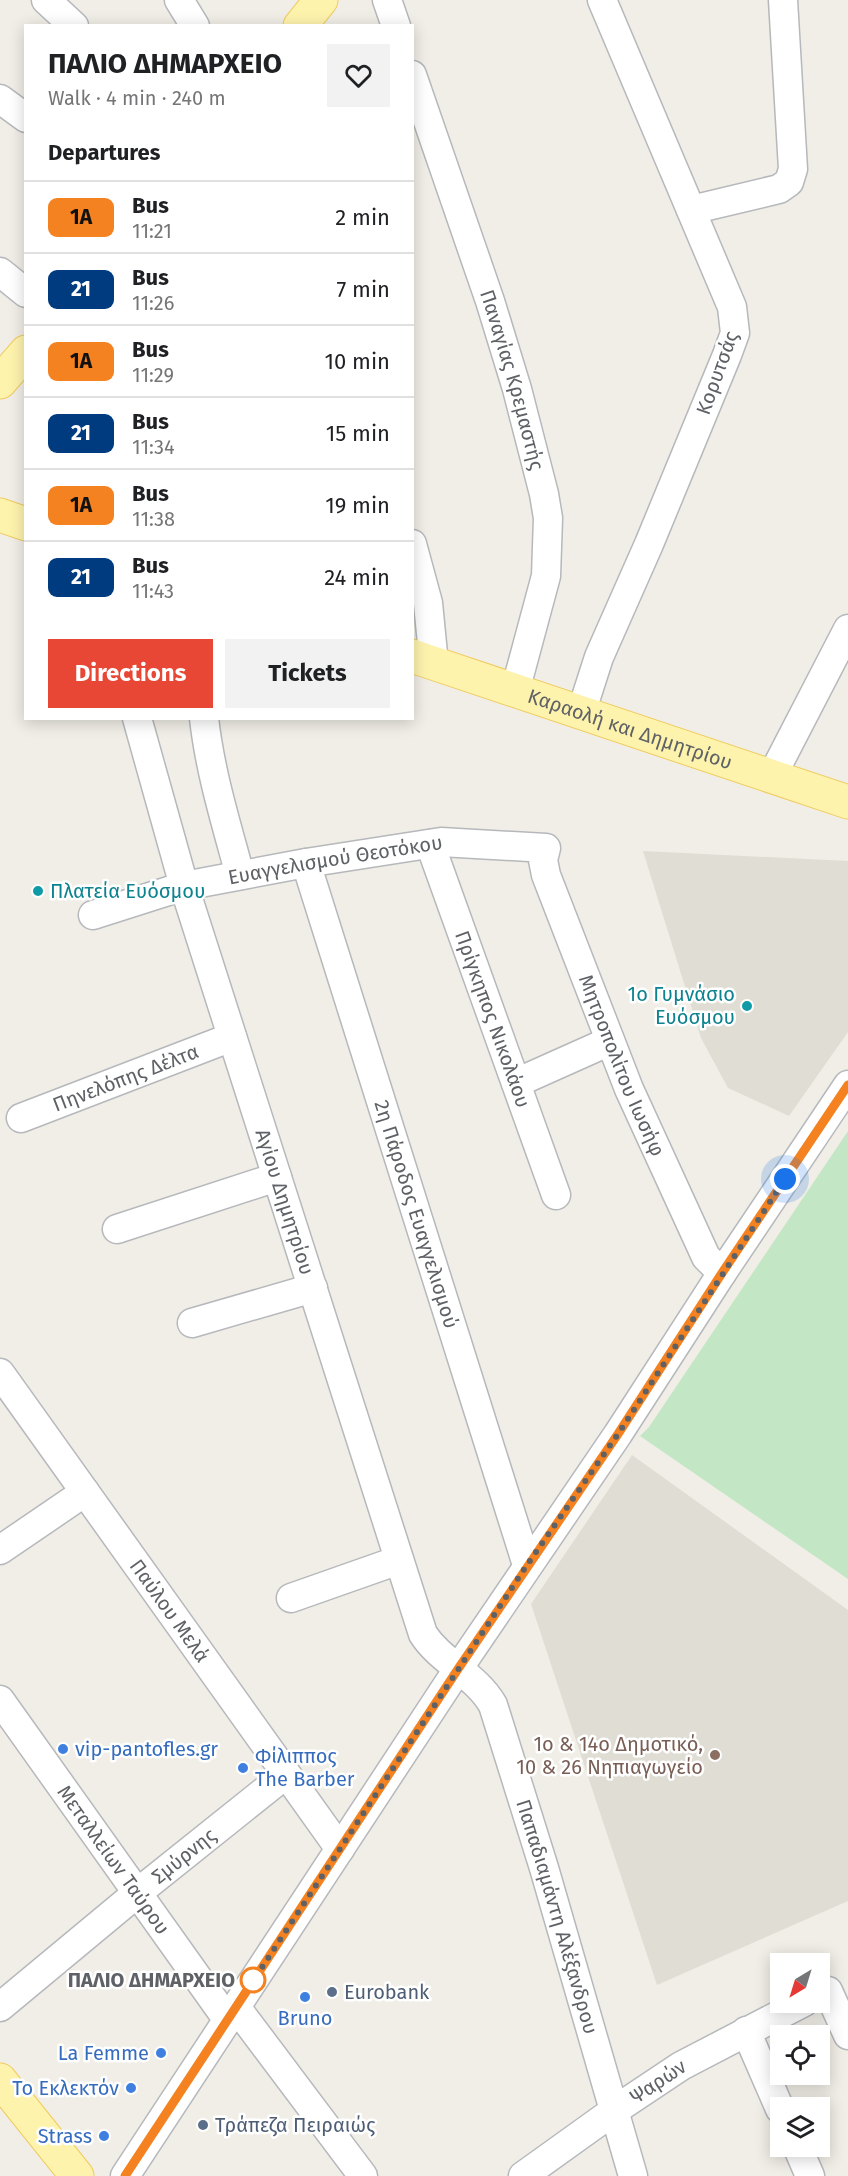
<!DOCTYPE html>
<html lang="en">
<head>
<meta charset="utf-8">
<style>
  :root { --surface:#fff; --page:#f2f2f2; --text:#202124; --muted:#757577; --line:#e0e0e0; --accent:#e74734 }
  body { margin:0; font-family:"Fira Sans",sans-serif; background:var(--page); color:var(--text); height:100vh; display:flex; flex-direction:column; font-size:22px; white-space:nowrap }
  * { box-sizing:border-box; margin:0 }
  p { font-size:20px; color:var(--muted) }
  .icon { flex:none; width:33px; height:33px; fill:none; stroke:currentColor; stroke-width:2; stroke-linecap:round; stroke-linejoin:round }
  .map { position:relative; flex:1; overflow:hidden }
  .drawer { position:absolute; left:24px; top:24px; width:390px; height:696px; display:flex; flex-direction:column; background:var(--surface); border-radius:0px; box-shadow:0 3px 15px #0003 }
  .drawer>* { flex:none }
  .badge { padding:0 12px; border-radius:9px; font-size:21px; line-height:39px }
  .needle { width:39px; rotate:218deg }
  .controls { position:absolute; left:770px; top:1953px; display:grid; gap:12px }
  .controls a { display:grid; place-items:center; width:60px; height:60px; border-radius:0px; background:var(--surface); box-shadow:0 3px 15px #0003; font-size:30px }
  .you { position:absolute; width:30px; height:30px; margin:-15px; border:4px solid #fff; border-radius:50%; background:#1a73e8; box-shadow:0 0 0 9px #1a73e833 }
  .map>.badge { position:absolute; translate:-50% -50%; box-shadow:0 0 0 3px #fff }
  h2 { padding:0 24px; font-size:22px; line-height:54px }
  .round { display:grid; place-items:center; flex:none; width:63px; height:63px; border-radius:0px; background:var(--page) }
  .overview { display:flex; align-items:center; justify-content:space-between; height:102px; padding:0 24px }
  h1 { font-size:28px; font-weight:700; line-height:45px }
  .primary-button { display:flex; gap:12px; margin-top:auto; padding:12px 24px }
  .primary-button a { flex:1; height:69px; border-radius:0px; background:var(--accent); color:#fff; font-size:24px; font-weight:700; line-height:69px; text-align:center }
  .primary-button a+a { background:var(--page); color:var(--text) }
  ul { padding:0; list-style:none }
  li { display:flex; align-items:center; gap:18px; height:72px; padding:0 24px; border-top:2px solid var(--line) }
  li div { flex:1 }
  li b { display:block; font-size:22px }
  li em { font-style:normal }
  li .badge { min-width:66px; font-weight:700; text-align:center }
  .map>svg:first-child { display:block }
  .education { fill:#e0ddd4 }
  .green { fill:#c3e7c4 }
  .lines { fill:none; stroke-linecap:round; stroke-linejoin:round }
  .minor-casing { stroke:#b6b8bc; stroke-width:31 }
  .major-casing { stroke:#f0cb5f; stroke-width:35 }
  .minor { stroke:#fff; stroke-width:28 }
  .major { stroke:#fef3ad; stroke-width:33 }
  .line-casing { stroke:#fff; stroke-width:14 }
  .line { stroke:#f58220; stroke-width:9 }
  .walk { stroke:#5e6166; stroke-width:6; stroke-dasharray:0 10.8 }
  .culture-dot { fill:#0f9aa8; stroke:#fff; stroke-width:2 }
  .shop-dot { fill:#3f7fe0; stroke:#fff; stroke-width:2 }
  .education-dot { fill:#8d6e63; stroke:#fff; stroke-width:2 }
  .stop-dot { fill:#fff; stroke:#f58220; stroke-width:3 }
  .service-dot { fill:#5c6f8a; stroke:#fff; stroke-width:2 }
  .labels { text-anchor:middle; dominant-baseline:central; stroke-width:5; stroke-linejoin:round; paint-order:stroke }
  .street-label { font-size:20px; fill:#5e6166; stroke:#fff }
  .culture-label { font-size:20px; fill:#0d838f; stroke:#fff; text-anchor:start }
  .education-label { font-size:20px; fill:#785e54; stroke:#fff; text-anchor:end }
  .shop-label { font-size:20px; fill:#366cbe; stroke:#fff; text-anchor:end }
  .stop-label { font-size:20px; font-weight:bold; fill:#5e6166; stroke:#fff; text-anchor:end }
  .service-label { font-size:20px; fill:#4e5e75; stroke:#fff; text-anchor:start }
</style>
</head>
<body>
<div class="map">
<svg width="848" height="2176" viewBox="0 0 848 2176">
  <rect width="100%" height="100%" fill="#f0eee6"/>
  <!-- education -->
  <g class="education">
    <polygon points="643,851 848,861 848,1032 789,1116 728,1088 701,1038"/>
    <polygon points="632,1455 848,1610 848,1901 657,1985 531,1604"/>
  </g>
  <!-- green -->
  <polygon class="green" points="848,1131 848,1579 640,1436 649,1427"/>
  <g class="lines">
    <defs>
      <g id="minor">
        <polyline points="46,0 74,26"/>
        <polyline points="179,0 195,26"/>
        <polyline points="387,0 396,26"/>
        <path id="s1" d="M 412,75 L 490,301 L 517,389 L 544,494 L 548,518 L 546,576 L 515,691"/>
        <polyline points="0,99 26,118"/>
        <polyline points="691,210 779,189 789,182 793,169 783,0"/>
        <polyline points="0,272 26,293"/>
        <polyline points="412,544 428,603 434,664"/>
        <polyline points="581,713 599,657 649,544 727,355 735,333 732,307 602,0"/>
        <path id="s2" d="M 137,718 L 184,886 L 423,1634 C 441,1662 476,1675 493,1705 L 544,1868 L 633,2176"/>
        <path d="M 204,718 C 210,772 226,823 240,875"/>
        <polyline points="772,776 848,629"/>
        <path id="s3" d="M 430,844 L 556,1195"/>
        <path id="s4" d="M 306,863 L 527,1565"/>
        <path id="s5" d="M 93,915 L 184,886 L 306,863 L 441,842 L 546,848 L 543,860 L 546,875 L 629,1089 L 706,1257 L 722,1273"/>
        <polyline points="516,1083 610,1041"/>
        <path id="s6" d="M 21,1118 L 232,1037"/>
        <polyline points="117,1229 277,1177"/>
        <polyline points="192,1323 313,1288"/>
        <path id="s7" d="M 0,1373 L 340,1849"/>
        <polyline points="0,1550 85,1492"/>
        <polyline points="291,1598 399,1560"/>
        <path id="s8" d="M 0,1700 L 227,2019"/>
        <polyline points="828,1991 848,2035"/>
        <path id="s9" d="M 0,2007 L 136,1894 L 286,1774"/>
        <polyline points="236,2007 363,2176"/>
        <polyline points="746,2031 780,2109"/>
        <polyline points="797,2146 810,2176"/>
        <polyline points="125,2176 458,1669 618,1434 722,1273 848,1085"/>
        <path id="s10" d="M 523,2176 L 615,2110 L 681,2066 L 804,2002"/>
      </g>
      <g id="major">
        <polyline points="300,26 321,0"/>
        <polyline points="0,382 26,352"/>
        <polyline points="0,515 26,524"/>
        <path id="s11" d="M 412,656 L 848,802"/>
        <polyline points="0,2080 77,2176"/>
      </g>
    </defs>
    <!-- minor casing -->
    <use href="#minor" class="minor-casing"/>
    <!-- major casing -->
    <use href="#major" class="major-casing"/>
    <!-- minor -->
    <use href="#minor" class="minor"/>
    <!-- major -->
    <use href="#major" class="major"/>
  </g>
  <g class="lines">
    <defs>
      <polyline id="line" points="125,2176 458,1669 618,1434 722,1273 848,1085"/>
    </defs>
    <!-- line casing -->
    <use href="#line" class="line-casing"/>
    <!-- line -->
    <use href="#line" class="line"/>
    <!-- walk -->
    <polyline class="walk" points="253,1980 249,1987 527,1565 618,1434 785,1179"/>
  </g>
  <!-- markers -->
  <g class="culture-dot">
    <circle cx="38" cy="891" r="6"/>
    <circle cx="747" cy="1006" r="6"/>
  </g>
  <g class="shop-dot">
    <circle cx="63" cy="1749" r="6"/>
    <circle cx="243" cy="1768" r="6"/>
    <circle cx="305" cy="1997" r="6"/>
    <circle cx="161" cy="2053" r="6"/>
    <circle cx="131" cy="2088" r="6"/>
    <circle cx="104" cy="2136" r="6"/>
  </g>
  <circle class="education-dot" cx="715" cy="1755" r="6"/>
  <circle class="stop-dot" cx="253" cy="1980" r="12"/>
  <g class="service-dot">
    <circle cx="332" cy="1992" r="6"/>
    <circle cx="203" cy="2125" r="6"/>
  </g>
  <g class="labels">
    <!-- street labels -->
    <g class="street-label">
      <text transform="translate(717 373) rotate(-70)">Κορυτσάς</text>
      <text stroke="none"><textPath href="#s1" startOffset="321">Παναγίας Κρεμαστής</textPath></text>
      <text stroke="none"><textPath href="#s11" startOffset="230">Καραολή και Δημητρίου</textPath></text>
      <text stroke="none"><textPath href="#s5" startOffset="249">Ευαγγελισμού Θεοτόκου</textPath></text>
      <text stroke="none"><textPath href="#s3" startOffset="186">Πρίγκηπος Νικολάου</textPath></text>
      <text stroke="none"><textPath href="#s5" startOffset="694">Μητροπολίτου Ιωσήφ</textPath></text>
      <text stroke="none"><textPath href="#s6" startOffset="112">Πηνελόπης Δέλτα</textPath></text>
      <text stroke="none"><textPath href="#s2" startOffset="506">Αγίου Δημητρίου</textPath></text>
      <text stroke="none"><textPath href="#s4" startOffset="368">2η Πάροδος Ευαγγελισμού</textPath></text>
      <text stroke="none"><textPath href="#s7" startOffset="292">Παύλου Μελά</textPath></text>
      <text stroke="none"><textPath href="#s9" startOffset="238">Σμύρνης</textPath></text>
      <text stroke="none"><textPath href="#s8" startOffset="196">Μεταλλείων Ταύρου</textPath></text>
      <text stroke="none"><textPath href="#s2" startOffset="1281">Παπαδιαμάντη Αλέξανδρου</textPath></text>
      <text stroke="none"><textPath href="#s10" startOffset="165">Ψαρών</textPath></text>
    </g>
    <!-- culture labels -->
    <g class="culture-label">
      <text x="50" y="891">Πλατεία Ευόσμου</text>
      <text x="735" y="994" text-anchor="end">1ο Γυμνάσιο<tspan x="735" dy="23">Ευόσμου</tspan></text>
    </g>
    <!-- education labels -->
    <g class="education-label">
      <text x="703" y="1744">1ο &amp; 14ο Δημοτικό,<tspan x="703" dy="23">10 &amp; 26 Νηπιαγωγείο</tspan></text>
    </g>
    <!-- shop labels -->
    <g class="shop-label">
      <text x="75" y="1749" text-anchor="start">vip-pantofles.gr</text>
      <text x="255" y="1756" text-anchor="start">Φίλιππος<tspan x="255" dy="23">The Barber</tspan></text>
      <text x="305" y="2018" text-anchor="middle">Bruno</text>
      <text x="149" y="2053">La Femme</text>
      <text x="119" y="2088">Το Εκλεκτόν</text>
      <text x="92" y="2136">Strass</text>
    </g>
    <!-- stop labels -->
    <g class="stop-label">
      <text x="235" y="1980">ΠΑΛΙΟ ΔΗΜΑΡΧΕΙΟ</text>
    </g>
    <!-- service labels -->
    <g class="service-label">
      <text x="344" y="1992">Eurobank</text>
      <text x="215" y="2125">Τράπεζα Πειραιώς</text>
    </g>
  </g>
</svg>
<div class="controls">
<a><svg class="needle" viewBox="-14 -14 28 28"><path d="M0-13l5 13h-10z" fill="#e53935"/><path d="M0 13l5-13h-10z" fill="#757577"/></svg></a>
<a><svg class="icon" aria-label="locate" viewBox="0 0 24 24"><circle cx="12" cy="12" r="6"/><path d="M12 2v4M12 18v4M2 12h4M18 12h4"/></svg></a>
<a><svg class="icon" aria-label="layers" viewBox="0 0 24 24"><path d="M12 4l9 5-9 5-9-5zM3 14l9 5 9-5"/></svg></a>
</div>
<div class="you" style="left:785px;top:1179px"></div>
<section class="drawer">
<div class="overview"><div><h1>ΠΑΛΙΟ ΔΗΜΑΡΧΕΙΟ</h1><p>Walk · 4 min · 240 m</p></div><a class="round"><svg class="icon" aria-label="heart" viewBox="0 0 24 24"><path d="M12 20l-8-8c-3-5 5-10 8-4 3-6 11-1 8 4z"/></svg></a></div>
<h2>Departures</h2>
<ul>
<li><span class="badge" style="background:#f58220;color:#111">1Α</span><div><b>Bus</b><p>11:21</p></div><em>2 min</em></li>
<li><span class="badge" style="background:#003b80;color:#fff">21</span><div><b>Bus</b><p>11:26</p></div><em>7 min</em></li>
<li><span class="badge" style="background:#f58220;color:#111">1Α</span><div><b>Bus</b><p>11:29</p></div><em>10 min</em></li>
<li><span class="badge" style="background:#003b80;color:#fff">21</span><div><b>Bus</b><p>11:34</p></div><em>15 min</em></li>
<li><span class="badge" style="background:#f58220;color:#111">1Α</span><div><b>Bus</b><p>11:38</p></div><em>19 min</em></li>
<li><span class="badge" style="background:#003b80;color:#fff">21</span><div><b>Bus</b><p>11:43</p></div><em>24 min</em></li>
</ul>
<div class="primary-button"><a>Directions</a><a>Tickets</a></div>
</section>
</div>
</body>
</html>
